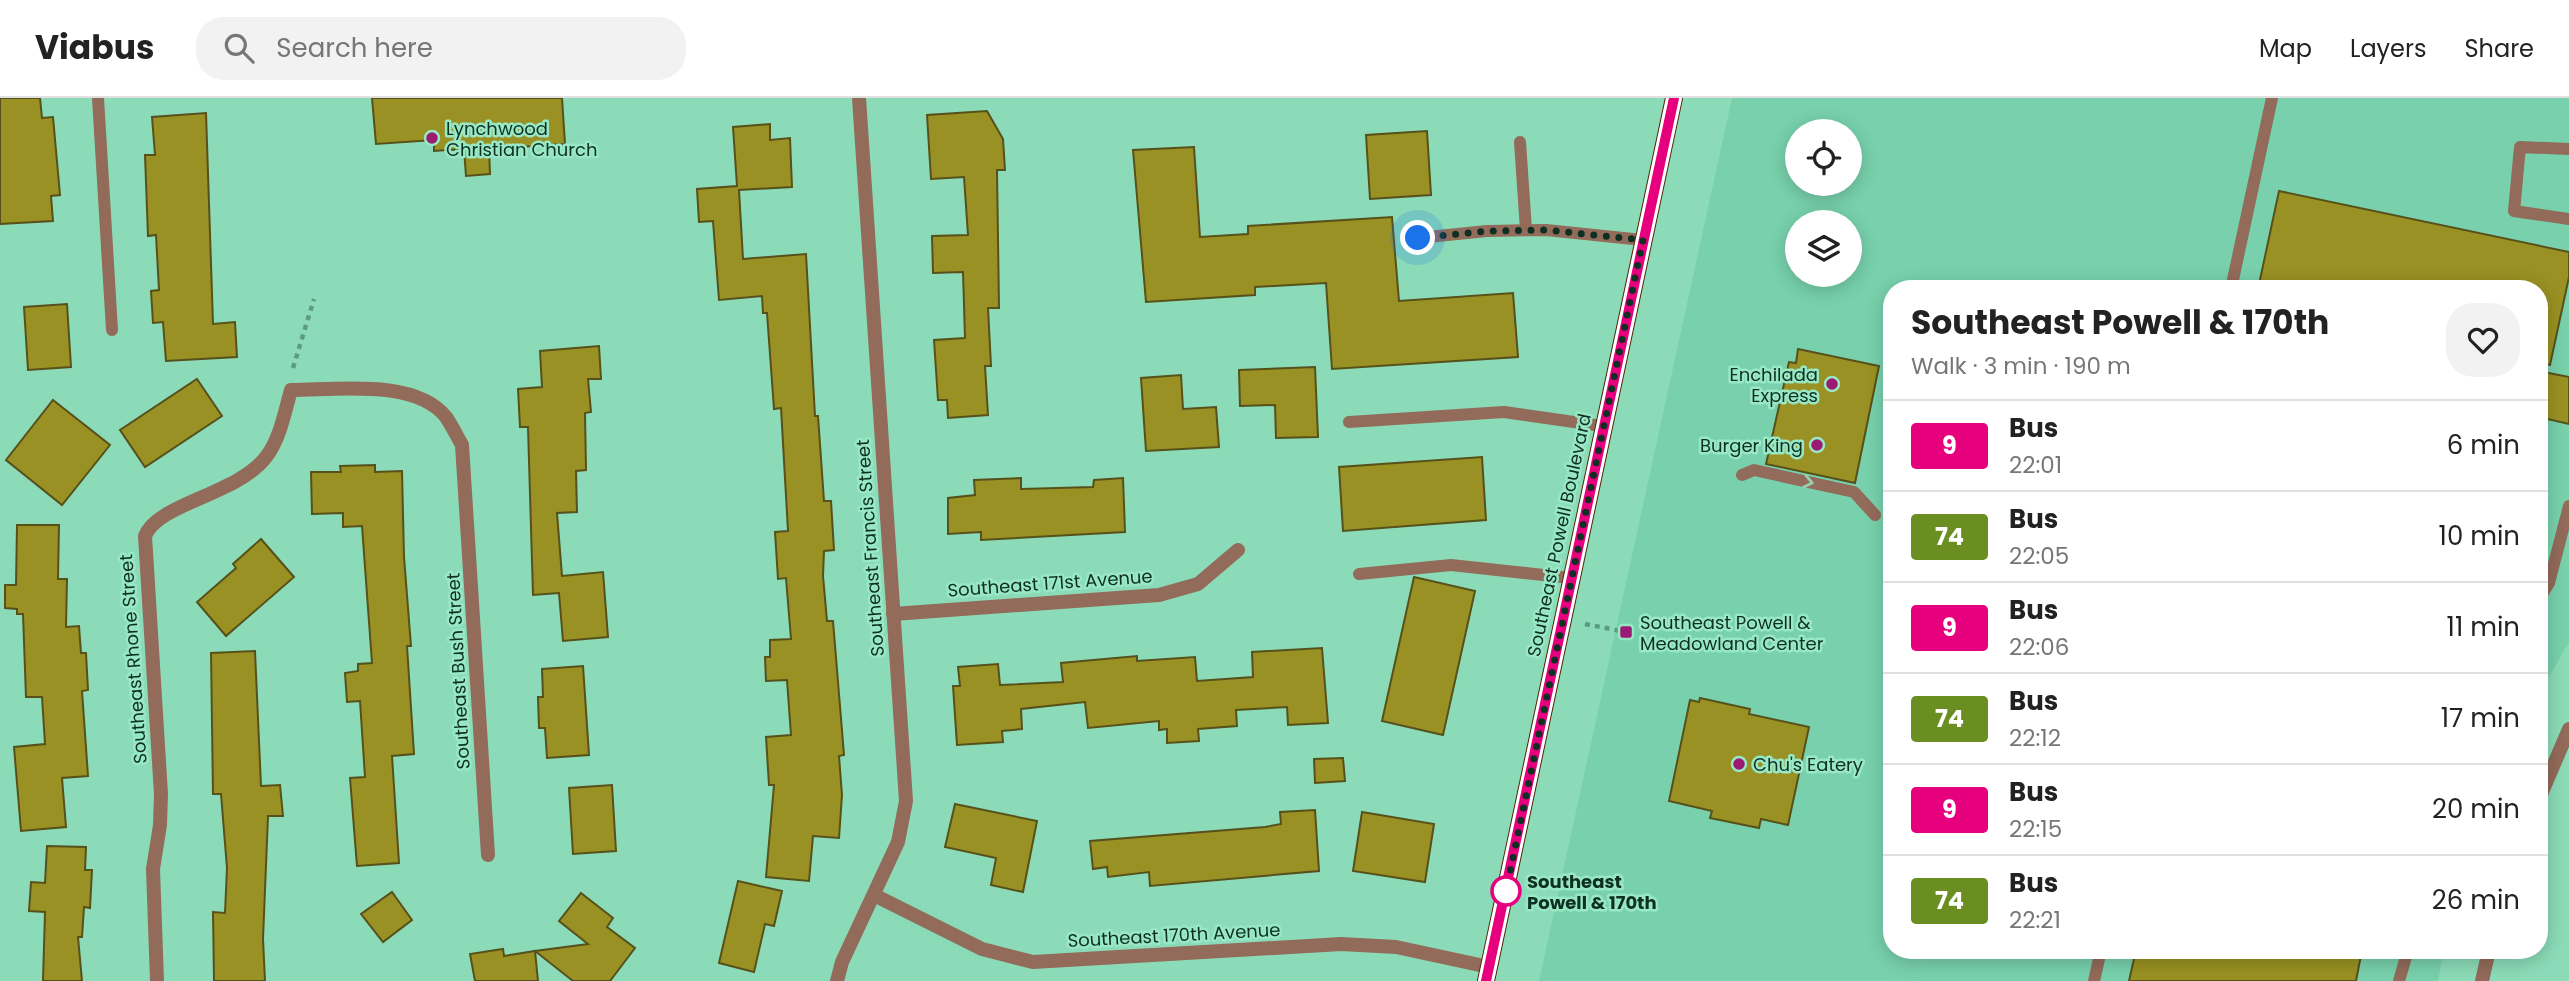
<!DOCTYPE html>
<html lang="en">
<head>
<meta charset="utf-8">
<style>
  :root { --surface:#fff; --page:#f2f2f2; --text:#222; --muted:#767676; --line:#e0e0e0 }
  body { margin:0; font-family:Poppins,sans-serif; background:var(--page); color:var(--text); height:100vh; display:flex; flex-direction:column; font-size:26px; white-space:nowrap }
  * { box-sizing:border-box; margin:0 }
  p { font-size:23px; color:var(--muted) }
  .icon { flex:none; width:38px; height:38px; fill:none; stroke:currentColor; stroke-width:2; stroke-linecap:round; stroke-linejoin:round }
  .map { position:relative; flex:1; overflow:hidden }
  .details { position:absolute; left:1883px; top:182px; width:665px; height:679px; display:flex; flex-direction:column; background:var(--surface); border-radius:28px; box-shadow:0 4px 18px #0003 }
  .details>* { flex:none }
  .badge { padding:0 14px; border-radius:5px; font-size:24px; line-height:46px }
  .buttons { position:absolute; left:1785px; top:21px; display:grid; gap:14px }
  .buttons a { display:grid; place-items:center; width:77px; height:77px; border-radius:50%; background:var(--surface); box-shadow:0 4px 18px #0003; font-size:35px }
  .you { position:absolute; width:35px; height:35px; margin:-18px; border:5px solid #fff; border-radius:50%; background:#1a73e8; box-shadow:0 0 0 10px #1a73e833 }
  .map>.badge { position:absolute; translate:-50% -50%; box-shadow:0 0 0 4px #fff }
  .round { display:grid; place-items:center; flex:none; width:74px; height:74px; border-radius:28px; background:var(--page) }
  .headline { display:flex; align-items:center; justify-content:space-between; height:119px; padding:0 28px }
  h1 { font-size:33px; font-weight:700; line-height:52px }
  ul { padding:0; list-style:none }
  li { display:flex; align-items:center; gap:21px; height:91px; padding:0 28px; border-top:2px solid var(--line) }
  li div { flex:1 }
  li b { display:block; font-size:26px }
  li em { font-style:normal }
  li .badge { min-width:77px; font-weight:700; text-align:center }
  header { display:flex; align-items:center; gap:42px; box-sizing:border-box; height:98px; padding:0 35px; background:var(--surface); border-bottom:2px solid var(--line) }
  header strong { font-size:33px }
  nav { display:flex; gap:38px; margin-inline-start:auto; font-size:24px }
  .search { width:490px; height:63px; background:var(--page); display:flex; align-items:center; gap:18px; box-sizing:border-box; padding:0 24px; border-radius:28px; color:var(--muted); font-size:26px }
  .map>svg:first-child { display:block }
  .built { fill:#78d1ac; fill-rule:evenodd }
  .building { fill:#999123; stroke:#56511b; stroke-width:2 }
  .lines { fill:none; stroke-linecap:round; stroke-linejoin:round }
  .path { stroke:#5d9b80; stroke-width:4.5; stroke-dasharray:5 5; stroke-linecap:butt }
  .lane { stroke:#926b5a; stroke-width:12 }
  .street { stroke:#926b5a; stroke-width:14 }
  .primary { stroke:#552206; stroke-width:18 }
  .oneway { stroke:#98cfb0 }
  .line-casing { stroke:#fff; stroke-width:16 }
  .line { stroke:#e6007e; stroke-width:10 }
  .walk { stroke:#0e3023; stroke-width:7; stroke-dasharray:0 12.6 }
  .poi-dot { fill:#9a1b71; stroke:#99e8c5; stroke-width:2.5 }
  .stop-dot { fill:#fff; stroke:#e6007e; stroke-width:3.5 }
  .labels { text-anchor:middle; dominant-baseline:central; stroke-width:5; stroke-linejoin:round; paint-order:stroke }
  .poi-label { font-size:18px; fill:#0e3023; stroke:#99e8c5; text-anchor:start }
  .street-label { font-size:18px; fill:#0e3023; stroke:#99e8c5 }
  .stop-label { font-size:18px; font-weight:bold; fill:#0e3023; stroke:#99e8c5; text-anchor:start }
</style>
</head>
<body>
<header>
<strong>Viabus</strong>
<div class="search"><svg class="icon" aria-label="search" viewBox="0 0 24 24"><circle cx="10" cy="10" r="6"/><path d="M15 15l6 6"/></svg>Search here</div>
<nav><a>Map</a><a>Layers</a><a>Share</a></nav>
</header>
<div class="map">
<svg width="2569" height="883" viewBox="0 0 2569 883">
  <rect width="100%" height="100%" fill="#8cdbb8"/>
  <!-- built -->
  <path class="built" d="M 1732,0 L 2569,0 L 2569,544 L 2539,596 L 2539,191 L 1892,191 L 1892,852 L 2444,852 L 2438,883 L 1539,883 ZM 1797,33 L 1850,33 L 1850,86 L 1797,86 ZM 1797,124 L 1850,124 L 1850,177 L 1797,177 Z"/>
  <!-- building -->
  <g class="building">
    <polygon points="0,0 40,0 42,20 53,19 60,97 51,98 53,123 0,126"/>
    <polygon points="372,0 562,0 565,46 489,51 490,76 466,78 464,51 434,53 434,42 376,46"/>
    <polygon points="987,13 1003,41 1005,72 997,72 999,210 988,210 991,268 985,268 988,317 948,320 947,302 938,302 934,242 965,240 963,174 933,175 932,138 968,137 964,79 931,81 927,17"/>
    <polygon points="206,15 213,226 235,224 237,259 166,263 163,224 153,225 151,193 159,192 156,137 148,138 145,57 155,57 152,19"/>
    <polygon points="770,26 770,42 790,40 792,89 739,92 743,161 806,156 815,318 818,318 824,403 831,403 834,452 824,453 823,478 827,523 833,523 844,657 839,658 842,697 839,740 813,738 809,783 766,779 774,687 769,687 766,639 791,637 787,582 766,583 765,559 770,559 770,542 791,541 786,480 778,481 775,434 788,433 781,310 774,311 767,215 763,215 762,198 719,202 713,123 699,124 697,91 737,88 733,29"/>
    <polygon points="1427,33 1431,97 1370,101 1366,37"/>
    <polygon points="1194,49 1200,139 1248,136 1248,128 1392,119 1399,203 1513,195 1518,259 1332,271 1326,185 1255,189 1255,197 1146,204 1133,52"/>
    <polygon points="2279,93 2569,154 2569,179 2550,267 2539,266 2539,191 2258,191"/>
    <polygon points="67,206 71,269 28,272 24,209"/>
    <polygon points="599,248 601,281 588,281 591,314 585,315 586,372 576,373 577,414 557,415 562,478 603,474 608,539 563,543 559,495 533,497 528,329 520,329 518,291 542,289 540,253"/>
    <polygon points="1798,251 1879,268 1855,385 1766,366 1789,264 1796,265"/>
    <polygon points="1315,269 1318,339 1276,340 1275,307 1240,308 1239,272"/>
    <polygon points="2539,273 2569,279 2569,326 2539,319"/>
    <polygon points="1181,277 1183,311 1216,309 1219,349 1146,353 1141,280"/>
    <polygon points="197,281 222,318 145,369 120,332"/>
    <polygon points="53,302 110,347 62,407 6,362"/>
    <polygon points="1482,359 1486,422 1343,433 1339,369"/>
    <polygon points="375,367 375,374 402,373 404,459 411,548 407,548 414,656 392,658 399,765 357,768 350,680 365,679 360,603 347,604 345,575 358,573 358,566 372,565 362,428 343,429 343,415 312,416 311,374 341,374 340,368"/>
    <polygon points="1021,380 1021,391 1093,389 1094,382 1123,380 1125,434 981,442 981,434 948,436 948,400 975,397 974,382"/>
    <polygon points="17,427 59,427 58,481 67,481 66,529 79,528 81,555 86,555 88,592 82,593 88,678 62,680 66,729 21,733 14,649 45,646 42,599 26,599 23,516 17,516 17,511 5,510 5,487 16,487"/>
    <polygon points="261,441 294,479 226,538 197,504 236,470 233,466"/>
    <polygon points="1414,479 1475,493 1443,637 1382,623"/>
    <polygon points="1322,550 1328,625 1288,627 1287,609 1236,612 1237,628 1198,631 1199,643 1167,645 1167,631 1159,632 1159,623 1088,630 1085,604 1021,611 1022,631 1002,633 1003,644 957,647 953,588 960,588 958,569 998,566 1000,587 1063,584 1061,565 1137,558 1137,563 1195,559 1197,583 1253,579 1252,554"/>
    <polygon points="255,553 261,688 280,687 283,718 268,718 263,841 265,883 214,883 213,814 225,815 227,770 221,696 213,696 211,555"/>
    <polygon points="583,568 589,657 547,660 545,630 539,630 538,599 543,599 542,571"/>
    <polygon points="1700,600 1750,611 1749,616 1809,629 1788,727 1761,721 1759,730 1710,720 1712,713 1669,703 1690,602 1699,604"/>
    <polygon points="1343,660 1345,683 1315,685 1314,661"/>
    <polygon points="612,687 616,753 573,756 569,690"/>
    <polygon points="955,706 1037,723 1023,794 991,787 996,760 945,749"/>
    <polygon points="1315,712 1319,773 1150,788 1149,774 1108,779 1107,769 1093,771 1090,743 1265,729 1281,726 1280,714"/>
    <polygon points="1362,714 1434,726 1425,784 1353,773"/>
    <polygon points="47,748 86,749 85,772 92,772 90,810 84,809 82,839 78,839 82,883 43,883 45,814 29,813 31,784 45,785"/>
    <polygon points="738,783 782,793 774,828 765,826 754,874 719,865"/>
    <polygon points="392,794 412,822 383,844 361,816"/>
    <polygon points="581,795 613,820 607,829 635,850 610,883 573,883 535,853 588,846 559,823"/>
    <polygon points="503,851 504,858 535,853 538,883 475,883 470,856"/>
    <polygon points="2136,852 2362,852 2356,883 2129,883"/>
  </g>
  <g class="lines">
    <!-- path -->
    <g class="path">
      <polyline points="293,270 314,201"/>
      <polyline points="1585,526 1626,534"/>
    </g>
    <!-- lane -->
    <g class="lane">
      <polyline points="98,0 112,232"/>
      <polyline points="1520,44 1526,132"/>
      <polyline points="2569,51 2520,49 2514,113 2569,121"/>
      <polyline points="1418,140 1487,133 1546,132 1643,142"/>
      <polyline points="2231,191 2272,0"/>
      <polyline points="1349,324 1504,314 1602,328"/>
      <polyline points="1742,377 1754,372 1854,394 1875,417"/>
      <polyline points="1359,476 1451,467 1571,480"/>
      <polyline points="2539,501 2549,485 2569,408"/>
      <polyline points="2094,883 2101,852"/>
      <polyline points="2399,883 2408,852"/>
    </g>
    <!-- street -->
    <g class="street">
      <polyline points="893,516 1159,497 1198,486 1238,452"/>
      <polyline points="2539,701 2569,631"/>
      <polyline points="874,797 982,851 1033,864 1341,846 1396,849 1489,869"/>
      <path d="M 157,883 L 153,771 L 160,727 L 161,696 L 145,438 C 158,405 237,397 266,359 C 280,341 285,313 291,292 C 335,292 415,280 446,319 C 452,328 457,338 462,347 L 488,757"/>
      <polyline points="837,883 842,864 898,744 906,703 859,0"/>
      <polyline points="2482,883 2489,852"/>
    </g>
    <!-- primary -->
    <polyline class="primary" points="1486,883 1674,0"/>
  </g>
  <!-- one-way arrows -->
  <defs><path id="oneway-chevron" d="M-2-3.5L2.5 0L-2 3.5" fill="none" stroke-width="1.6" stroke-linecap="round" stroke-linejoin="round" transform="scale(1.75)"/></defs>
  <use class="oneway" href="#oneway-chevron" transform="translate(1808 384) rotate(12)"/>
  <g class="lines">
    <defs>
      <polyline id="line" points="1486,883 1674,0"/>
    </defs>
    <!-- line casing -->
    <use href="#line" class="line-casing"/>
    <!-- line -->
    <use href="#line" class="line"/>
    <!-- walk -->
    <polyline class="walk" points="1418,140 1487,133 1546,132 1643,142 1506,793"/>
  </g>
  <!-- markers -->
  <g class="poi-dot">
    <circle cx="432" cy="40" r="7"/>
    <circle cx="1832" cy="286" r="7"/>
    <circle cx="1817" cy="347" r="7"/>
    <rect x="1619" y="527" width="14" height="14" rx="3.5"/>
    <circle cx="1739" cy="666" r="7"/>
  </g>
  <circle class="stop-dot" cx="1506" cy="793" r="14"/>
  <g class="labels">
    <!-- poi labels -->
    <g class="poi-label">
      <text x="446" y="30">Lynchwood<tspan x="446" dy="21">Christian Church</tspan></text>
      <text x="1818" y="276" text-anchor="end">Enchilada<tspan x="1818" dy="21">Express</tspan></text>
      <text x="1803" y="347" text-anchor="end">Burger King</text>
      <text x="1640" y="524">Southeast Powell &amp;<tspan x="1640" dy="21">Meadowland Center</tspan></text>
      <text x="1753" y="666">Chu's Eatery</text>
    </g>
    <!-- street labels -->
    <g class="street-label">
      <text transform="translate(1559 437) rotate(-78)">Southeast Powell Boulevard</text>
      <text transform="translate(870 450) rotate(-94)">Southeast Francis Street</text>
      <text transform="translate(1050 485) rotate(-4)">Southeast 171st Avenue</text>
      <text transform="translate(133 561) rotate(-94)">Southeast Rhone Street</text>
      <text transform="translate(458 573) rotate(-93)">Southeast Bush Street</text>
      <text transform="translate(1174 837) rotate(-3)">Southeast 170th Avenue</text>
    </g>
    <!-- stop labels -->
    <g class="stop-label">
      <text x="1527" y="783">Southeast<tspan x="1527" dy="21">Powell &amp; 170th</tspan></text>
    </g>
  </g>
</svg>
<div class="buttons">
<a><svg class="icon" aria-label="locate" viewBox="0 0 24 24"><circle cx="12" cy="12" r="6"/><path d="M12 2v4M12 18v4M2 12h4M18 12h4"/></svg></a>
<a><svg class="icon" aria-label="layers" viewBox="0 0 24 24"><path d="M12 4l9 5-9 5-9-5zM3 14l9 5 9-5"/></svg></a>
</div>
<div class="you" style="left:1418px;top:140px"></div>
<section class="details">
<div class="headline"><div><h1>Southeast Powell &amp; 170th</h1><p>Walk · 3 min · 190 m</p></div><a class="round"><svg class="icon" aria-label="heart" viewBox="0 0 24 24"><path d="M12 20l-8-8c-3-5 5-10 8-4 3-6 11-1 8 4z"/></svg></a></div>
<ul>
<li><span class="badge" style="background:#e6007e;color:#fff">9</span><div><b>Bus</b><p>22:01</p></div><em>6 min</em></li>
<li><span class="badge" style="background:#6b8e23;color:#fff">74</span><div><b>Bus</b><p>22:05</p></div><em>10 min</em></li>
<li><span class="badge" style="background:#e6007e;color:#fff">9</span><div><b>Bus</b><p>22:06</p></div><em>11 min</em></li>
<li><span class="badge" style="background:#6b8e23;color:#fff">74</span><div><b>Bus</b><p>22:12</p></div><em>17 min</em></li>
<li><span class="badge" style="background:#e6007e;color:#fff">9</span><div><b>Bus</b><p>22:15</p></div><em>20 min</em></li>
<li><span class="badge" style="background:#6b8e23;color:#fff">74</span><div><b>Bus</b><p>22:21</p></div><em>26 min</em></li>
</ul>
</section>
</div>
</body>
</html>
